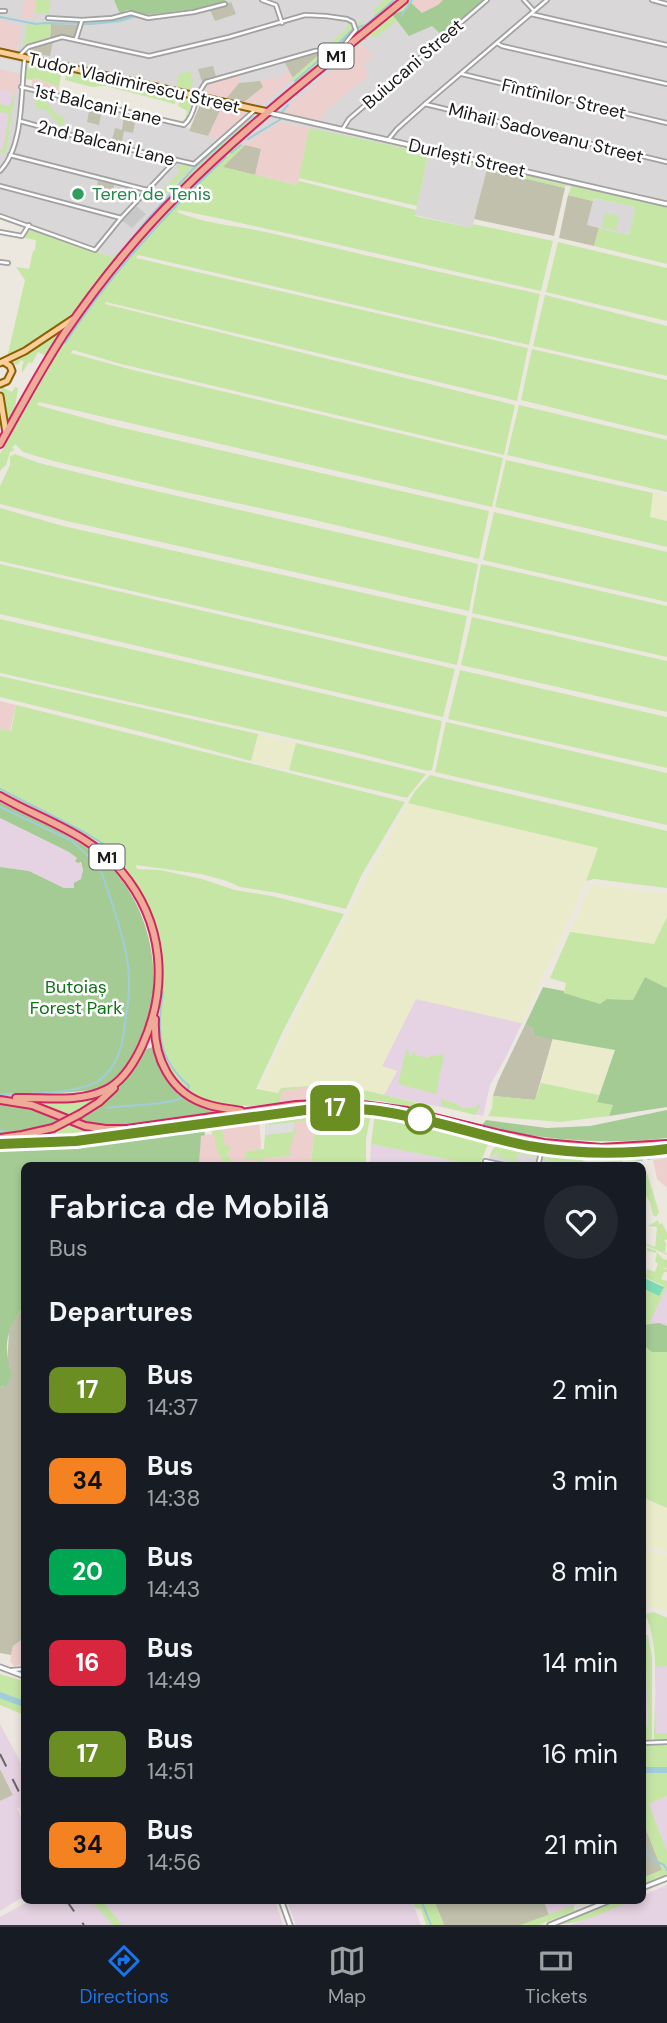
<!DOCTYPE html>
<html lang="en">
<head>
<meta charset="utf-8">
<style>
  :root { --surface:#171b24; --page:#242831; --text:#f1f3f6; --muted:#9ea1a6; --line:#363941; --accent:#1a73e8 }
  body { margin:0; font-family:"DM Sans",sans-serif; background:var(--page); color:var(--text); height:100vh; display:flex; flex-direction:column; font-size:26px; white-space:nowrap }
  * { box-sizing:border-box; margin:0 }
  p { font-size:23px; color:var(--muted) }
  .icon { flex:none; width:38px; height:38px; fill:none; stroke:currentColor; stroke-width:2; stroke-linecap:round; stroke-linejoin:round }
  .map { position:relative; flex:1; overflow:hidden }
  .side { position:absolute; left:21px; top:1162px; width:625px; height:742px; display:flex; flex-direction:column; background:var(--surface); border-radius:10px; box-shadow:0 4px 10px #0003 }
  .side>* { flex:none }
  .badge { padding:0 14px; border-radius:10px; font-size:24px; line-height:46px }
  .map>.badge { position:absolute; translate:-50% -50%; box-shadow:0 0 0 4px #fff }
  h2 { padding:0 28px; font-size:26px; line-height:63px }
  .round { display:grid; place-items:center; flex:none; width:74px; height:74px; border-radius:37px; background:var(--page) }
  .overview { display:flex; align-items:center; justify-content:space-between; height:119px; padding:0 28px }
  h1 { font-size:33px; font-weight:600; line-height:52px }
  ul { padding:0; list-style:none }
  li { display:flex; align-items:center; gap:21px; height:91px; padding:0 28px }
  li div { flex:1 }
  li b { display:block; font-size:26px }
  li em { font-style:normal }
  li .badge { min-width:77px; font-weight:700; text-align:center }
  .tab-bar { display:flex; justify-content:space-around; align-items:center; height:98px; border-top:2px solid var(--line); background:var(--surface); font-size:19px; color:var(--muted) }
  .tab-bar a { display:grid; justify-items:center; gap:4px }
  .tab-bar .active { color:var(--accent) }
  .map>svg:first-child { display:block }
  .residential { fill:#d9d7d7 }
  .commercial { fill:#edd0ce }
  .industrial { fill:#e5d2e2 }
  .religious { fill:#c8c8c8 }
  .construction { fill:#c0c0ac }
  .farmland { fill:#e9ebcb }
  .grass { fill:#c6e6a6 }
  .forest { fill:#a5cb95 }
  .wetland { fill:#bddacc }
  .pitch { fill:#7edbb6 }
  .parking { fill:#dedede }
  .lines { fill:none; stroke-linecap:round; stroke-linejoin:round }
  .stream { stroke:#a0cdd9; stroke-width:2 }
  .river { stroke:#a0cdd9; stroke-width:6 }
  .minor-casing { stroke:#a1a1a1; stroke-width:6 }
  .tertiary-casing { stroke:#a1a1a1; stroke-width:7 }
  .primary-casing { stroke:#8d5f03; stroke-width:9 }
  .trunk-casing { stroke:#d02762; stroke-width:10 }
  .minor { stroke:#fff; stroke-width:2.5 }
  .tertiary { stroke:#fff; stroke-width:3.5 }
  .primary { stroke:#f9ce98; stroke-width:5 }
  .trunk { stroke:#eeab98; stroke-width:6 }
  .rail { stroke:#686868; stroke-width:2; stroke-dasharray:14 14; stroke-linecap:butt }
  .trunk-bridge-casing { stroke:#d02762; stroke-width:10; stroke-linecap:butt }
  .trunk-bridge { stroke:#eeab98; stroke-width:6 }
  .line-casing { stroke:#fff; stroke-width:16 }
  .line { stroke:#6b8e23; stroke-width:10 }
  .leisure-dot { fill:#2e9e5b; stroke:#fff; stroke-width:2.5 }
  .stop-dot { fill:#fff; stroke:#6b8e23; stroke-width:3.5 }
  .labels { text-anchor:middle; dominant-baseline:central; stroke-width:5; stroke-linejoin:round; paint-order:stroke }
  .shield { fill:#fff; stroke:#5f5f5f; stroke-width:2 }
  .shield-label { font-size:16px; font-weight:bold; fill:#1a1a1a }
  .street-label { font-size:18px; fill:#1a1a1a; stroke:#fff }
  .leisure-label { font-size:18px; fill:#27864d; stroke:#fff; text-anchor:start }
  .park-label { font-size:18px; fill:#0d7415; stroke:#fff }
</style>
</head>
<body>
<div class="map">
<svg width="667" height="1925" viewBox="0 0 667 1925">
  <rect width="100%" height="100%" fill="#ece8e0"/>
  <!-- residential -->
  <g class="residential">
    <polygon points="0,0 114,0 120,14 127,10 145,15 225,2 225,0 667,0 667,209 434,154 279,122 245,145 160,228 129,266 115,256 112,257 83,247 0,217 0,152 6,154 15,91 18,90 19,87 189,128 189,131 208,136 221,106 0,58"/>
    <polygon points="428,156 487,169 472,228 415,215"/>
    <polygon points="594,198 635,207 629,235 587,225"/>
    <polygon points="496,1147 569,1165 486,1166 492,1150"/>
  </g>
  <!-- commercial -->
  <g class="commercial">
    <polygon points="24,0 36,0 34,19 20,17"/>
    <polygon points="416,0 443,0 438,5 422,13 412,3"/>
    <polygon points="0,19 20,26 18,51 0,47"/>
    <polygon points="364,45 372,56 362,65 370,75 325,111 321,121 282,112 336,67 335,65 357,47"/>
    <polygon points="0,58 22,63 18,90 15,94 0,90"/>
    <polygon points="289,70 293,78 262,104 244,102 262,87 260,81 274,77 276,80"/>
    <polygon points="240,74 239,83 226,99 200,93 218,79"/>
    <polygon points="34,78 59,87 58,94 32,88 32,80"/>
    <polygon points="222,106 244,111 246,115 218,139 208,136"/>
    <polygon points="279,122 309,128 298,185 255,175 261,150 245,145"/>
    <polygon points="0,701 16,705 10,731 0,729"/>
    <polygon points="313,1086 331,1087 333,1098 275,1103 281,1088"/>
    <polygon points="259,1118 261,1143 259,1165 199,1166 200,1135 215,1134 215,1126"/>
    <polygon points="315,1120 311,1165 263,1166 266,1125"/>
    <polygon points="667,1158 667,1188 657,1179 653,1160"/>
    <polygon points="24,1638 24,1664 14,1666 10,1661 13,1646"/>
  </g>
  <!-- industrial -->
  <g class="industrial">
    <polygon points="0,90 15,94 6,154 0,152"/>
    <polygon points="0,818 69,852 77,858 82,866 83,874 81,879 76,883 74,888 64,888 29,871 0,867"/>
    <polygon points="416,999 522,1023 506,1057 490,1085 483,1116 384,1095 397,1071 382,1066"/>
    <polygon points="371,1144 469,1164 469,1166 370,1166"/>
    <polygon points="667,1286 667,1326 649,1324 653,1314"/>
    <polygon points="642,1635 645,1635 648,1727 642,1727"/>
    <polygon points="655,1666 667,1666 667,1733 656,1733"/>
    <polygon points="0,1724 24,1769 24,1819 19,1807 17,1808 24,1823 24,1896 0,1911 0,1801 13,1795 0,1769"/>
    <polygon points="667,1796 667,1851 649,1804"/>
    <polygon points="667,1885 667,1925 570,1925 631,1901 642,1900 642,1896"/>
    <polygon points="275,1900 283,1925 0,1925 0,1917 29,1901"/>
    <polygon points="544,1900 585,1901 549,1915"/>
    <polygon points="287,1901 412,1901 421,1925 296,1925"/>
  </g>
  <!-- religious -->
  <polygon class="religious" points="135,205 146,214 132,228 121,220"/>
  <!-- construction -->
  <g class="construction">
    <polygon points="231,2 236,14 215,21 210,10"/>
    <polygon points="51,24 79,25 75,37 63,35 50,38"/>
    <polygon points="53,41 50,56 27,52 29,49"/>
    <polygon points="321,53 293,78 284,61 316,54"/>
    <polygon points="213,66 216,77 202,82 198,69"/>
    <polygon points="260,81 263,87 244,102 226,99 239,83"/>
    <polygon points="201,102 222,106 208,136 189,131"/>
    <polygon points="90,107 102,110 99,125 87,122"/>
    <polygon points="124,115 136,117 133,133 124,131 121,146 111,144 115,128 122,130"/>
    <polygon points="245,145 261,149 255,175 222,167"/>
    <polygon points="487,169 565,188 554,236 474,219"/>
    <polygon points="98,181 114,184 113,191 109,196 95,193"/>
    <polygon points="568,195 593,201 587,225 599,228 594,246 559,238"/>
    <polygon points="525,1025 532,1026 535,1036 553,1038 535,1100 493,1096 498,1081"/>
    <polygon points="24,1307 24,1638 13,1646 11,1655 0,1653 0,1387 3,1387 10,1367 7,1363 9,1333 13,1322"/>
    <polygon points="0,1769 13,1795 0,1801"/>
    <polygon points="642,1819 662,1870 642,1878"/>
    <polygon points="434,1901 544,1901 549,1915 521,1925 444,1925"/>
  </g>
  <!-- farmland -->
  <g class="farmland">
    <polygon points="653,493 667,496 667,521 650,517"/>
    <polygon points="258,734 296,743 289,770 251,761"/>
    <polygon points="408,803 598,848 576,905 522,1023 416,999 382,1066 397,1071 384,1095 368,1091 331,1089 330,1087 313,1088 313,1086 281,1088 278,1093 258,1089 369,874"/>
    <polygon points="591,884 667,894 667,917 654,944 570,932"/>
    <polygon points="553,1038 615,1050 599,1095 541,1084"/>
    <polygon points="642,1497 667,1508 667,1552 642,1544"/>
    <polygon points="646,1549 667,1556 667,1612 642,1604 642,1561"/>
  </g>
  <!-- grass -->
  <g class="grass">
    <polygon points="36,0 50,0 49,14 35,13"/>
    <polygon points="384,0 392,0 393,2 382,14 348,42 357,32 360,21 366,24 375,16 373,10"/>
    <polygon points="410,0 415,1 410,2 404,11 397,14 397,21 375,38 372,35 354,47"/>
    <polygon points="347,22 353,24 353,31 332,53 325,49 348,27"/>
    <polygon points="27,24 51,24 50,38 23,47"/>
    <polygon points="322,52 329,55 296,84 291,79"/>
    <polygon points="26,61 62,70 59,87 35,78 32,80 24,79"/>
    <polygon points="67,71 175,95 177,96 175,104 106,86 92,87 65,80"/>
    <polygon points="190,71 193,81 190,90 177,87 178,75"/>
    <polygon points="14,93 15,94 6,154 0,152 0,149 3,149 9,114 0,112 0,104 10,106"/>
    <polygon points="37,95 48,98 47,103 57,115 65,117 61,131 59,131 60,126 46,110 35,108"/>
    <polygon points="181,97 193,100 185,122 136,112 181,121 185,119 187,111 178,106"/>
    <polygon points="252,115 252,119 174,193 126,248 125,246 194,167"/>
    <polygon points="309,128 434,154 566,185 565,188 428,156 417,206 299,178"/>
    <path d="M 245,145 L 223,167 L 297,185 L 299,181 L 416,210 L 415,216 L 472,228 L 473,224 L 553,241 L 541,291 C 420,264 300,235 179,210 L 177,212 C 207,225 243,226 275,234 C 363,255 452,275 540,294 L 529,345 L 138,255 L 136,258 L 528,348 L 517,401 L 106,302 L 105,304 L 515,405 L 504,455 L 121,364 L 73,350 L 71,353 L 133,370 L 503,458 L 492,507 L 39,402 L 37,405 L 114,426 L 489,511 L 479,559 L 306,518 L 171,489 L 53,461 L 23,452 L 15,444 L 12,448 L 15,450 L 10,452 L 6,465 L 0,471 L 0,479 L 0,454 L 65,340 L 93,302 L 157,223 L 236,146 Z"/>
    <polygon points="175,165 189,166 191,168 159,201 155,198 181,171"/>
    <polygon points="572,185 667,207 667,264 594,246 599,228 629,235 635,207 594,198 593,201 568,195"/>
    <polygon points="605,213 619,216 616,230 602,227"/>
    <polygon points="29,228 112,257 123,250 70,318 7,358 25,280 16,267 29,269 33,251 35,250 36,240 24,238"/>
    <polygon points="558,242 667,268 667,321 546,292"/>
    <polygon points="545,295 667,326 667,376 533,346"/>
    <polygon points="66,326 48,353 44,355 38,352 26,375 32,363 29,362 22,373 22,366 24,362 21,360 17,365 9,361"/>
    <polygon points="532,349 667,380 667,436 521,400"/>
    <polygon points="0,386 12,392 15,387 18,388 15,408 7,422"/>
    <polygon points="519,405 667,440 667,492 507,455"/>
    <polygon points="15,454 39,463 125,484 478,564 469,611 71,522 0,504 0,486 10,465 10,456"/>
    <polygon points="506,460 653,493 650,517 667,521 667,547 495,507"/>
    <polygon points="0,508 63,526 467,616 457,665 0,561"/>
    <polygon points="494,512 667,552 667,602 483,560"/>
    <polygon points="0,564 455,669 443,717 0,614"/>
    <polygon points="481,564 667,606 667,657 472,613"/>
    <polygon points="472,617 667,661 667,712 461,665"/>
    <polygon points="0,619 442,721 432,770 428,771 349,751 0,673"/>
    <polygon points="460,670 667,717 667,768 448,719"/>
    <polygon points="0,676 258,734 251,761 146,733 0,697"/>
    <path d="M 16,705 L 405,802 L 362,874 L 346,909 L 278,893 L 240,887 L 227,881 L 201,874 L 136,865 L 137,869 L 160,870 L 202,879 L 235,890 L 272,896 L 344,914 L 283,1031 L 256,1089 L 278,1093 L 281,1088 L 313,1086 L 314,1088 L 331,1087 L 331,1089 L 368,1091 L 431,1106 L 431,1109 L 428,1111 L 422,1108 L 418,1109 L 380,1101 L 322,1098 L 319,1091 L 313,1091 L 308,1087 L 281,1091 L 280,1101 L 292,1101 C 248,1107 204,1114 174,1076 C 164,1064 158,1047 157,1031 C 157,1019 161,1006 162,994 C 166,958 158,923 140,892 C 132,876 118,858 103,846 C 97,841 88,837 80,833 C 54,818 26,806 0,791 L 0,729 L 11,731 Z"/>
    <polygon points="446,722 667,773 667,825 435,772"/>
    <polygon points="296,743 426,774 407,798 289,770"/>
    <polygon points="430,775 667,831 667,888 594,879 586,881 598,848 408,803 415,791"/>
    <polygon points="667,917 667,988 645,977 633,1000 607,999 600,1005 564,993 566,983 550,978 570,932 654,944"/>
    <polygon points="406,1050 410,1050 408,1055 412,1056 413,1051 415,1051 415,1055 429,1058 430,1055 439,1056 440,1053 444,1055 436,1094 398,1084"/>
    <polygon points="541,1083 599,1095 597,1101 613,1105 609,1116 561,1122 488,1116 492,1108 493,1096 535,1100"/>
    <polygon points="98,1097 66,1117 31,1101 83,1100"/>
    <polygon points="442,1097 443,1100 455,1103 462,1108 476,1108 477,1104 480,1106 475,1115 441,1106"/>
    <polygon points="314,1112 367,1114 370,1119 366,1139 366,1165 311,1165 315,1120 312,1118"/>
    <polygon points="305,1113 308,1115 308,1121 269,1125 269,1118"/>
    <polygon points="377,1116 444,1129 456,1136 462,1135 489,1142 479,1166 371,1144 374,1120"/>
    <path d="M 67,1124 L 84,1130 L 123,1131 L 78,1139 L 0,1143 L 0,1140 C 24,1137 45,1134 67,1124 Z"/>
    <polygon points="219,1125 223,1133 224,1145 230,1145 230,1151 227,1151 227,1157 231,1157 231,1161 223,1162 215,1146 215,1135 212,1134 211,1127"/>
    <polygon points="295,1128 297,1128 296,1130 289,1151 291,1156 264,1158 263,1165 259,1166 259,1159 245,1160 246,1151 264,1149 265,1135 293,1132"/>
    <polygon points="501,1143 538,1151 539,1153 536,1165 537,1157 518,1153 515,1165 514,1161 498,1157 498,1152 495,1152 494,1156 490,1155 494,1148"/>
    <polygon points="544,1153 582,1157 583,1161 587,1162 624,1165 565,1165 543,1159 540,1165 542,1154"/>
    <polygon points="636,1157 642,1161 623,1160 622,1163 588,1160 589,1158"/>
    <polygon points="642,1171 647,1173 659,1212 656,1217 653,1215 650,1202 642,1190"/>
    <polygon points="658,1220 659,1224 662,1223 667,1233 667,1239 664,1241 666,1243 665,1252 662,1252 667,1253 667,1255 646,1245 647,1244 655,1247 657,1227 648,1226"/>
    <polygon points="647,1248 655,1250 663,1259 667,1260 667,1268 660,1267 667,1269 667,1272 664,1272 661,1279 667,1281 667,1286 649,1324 642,1325 642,1288 659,1296 664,1286 646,1278 647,1269 655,1272 658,1263 655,1262 657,1253 647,1251"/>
    <polygon points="642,1344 652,1351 667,1352 667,1508 642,1497"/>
    <path d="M 654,1612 L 667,1618 L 667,1666 L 655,1667 L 656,1733 L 667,1733 L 667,1740 L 654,1741 C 654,1704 661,1645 645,1614 Z"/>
    <polygon points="645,1635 648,1635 652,1657 652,1738 650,1741 642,1741 642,1727 648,1726"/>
    <polygon points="0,1674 24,1681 24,1715 0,1705"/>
    <polygon points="667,1744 667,1796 649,1804 667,1851 667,1874 642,1884 642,1878 662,1870 642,1819 642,1745"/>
    <path d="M 617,1900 L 631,1901 C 611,1909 580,1925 560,1924 Z"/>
    <polygon points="91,1901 102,1901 122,1925 113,1925"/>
    <polygon points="412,1901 434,1901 444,1925 426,1925 421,1909 415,1908"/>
    <polygon points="574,1905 574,1911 539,1925 521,1925"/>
  </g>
  <!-- forest -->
  <g class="forest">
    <polygon points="114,0 225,0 226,1 204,8 145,15 127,10 120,14"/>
    <polygon points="443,0 484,0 443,36 432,26 409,36 392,14 404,11 410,2 422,13 438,5"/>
    <path d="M 0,802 C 39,822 83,838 113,870 C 143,902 157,951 153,993 C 151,1013 144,1031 135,1049 C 129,1061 120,1080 106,1086 C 81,1095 28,1093 0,1094 L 0,867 L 29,871 L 64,888 L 74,888 L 74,883 L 81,879 L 83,870 L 81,862 L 78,863 L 75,861 L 77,858 L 69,852 L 0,818 Z"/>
    <polygon points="645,977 667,988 667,1107 609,1116 613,1105 597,1102 615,1050 535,1036 532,1027 525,1025 543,987 564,991 564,993 600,1004 607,999 633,1000"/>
    <path d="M 153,1047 C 160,1070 171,1090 193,1102 C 201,1106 212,1108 218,1112 L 116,1126 L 74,1121 C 107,1105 127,1079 146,1049 Z"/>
    <path d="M 0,1104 C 22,1104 40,1111 60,1120 C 42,1129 21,1133 0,1135 Z"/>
    <path d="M 667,1110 L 667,1138 C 604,1145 543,1141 482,1125 L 486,1120 L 547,1128 L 590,1126 Z"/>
    <path d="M 204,1128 L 205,1135 L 201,1136 L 199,1165 L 24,1166 L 24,1307 C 5,1330 3,1348 12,1375 L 6,1386 L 0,1387 L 0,1147 C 69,1152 136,1131 204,1128 Z"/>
    <polygon points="659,1323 667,1326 667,1352 652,1352 642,1344 642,1325"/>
  </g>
  <!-- wetland -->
  <polygon class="wetland" points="133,14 138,17 119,23 83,25 85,21 85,23 91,23 92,21 118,19"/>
  <!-- pitch -->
  <polygon class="pitch" points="644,1278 664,1287 659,1296 642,1288"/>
  <!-- parking -->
  <g class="parking">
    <polygon points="0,58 22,63 21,74 0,69"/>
    <polygon points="265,1118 269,1118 270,1125 294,1122 293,1132 265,1135"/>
  </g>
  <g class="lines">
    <!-- stream -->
    <g class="stream">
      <polyline points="401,16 412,0"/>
      <polyline points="0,17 36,24 45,23 91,24 118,21 135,16"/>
      <polyline points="359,27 366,25 393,1"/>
      <polyline points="295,81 340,42 353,29"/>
      <polyline points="282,112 288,105"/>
      <polyline points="248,139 281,119"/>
      <polyline points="231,153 241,145"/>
      <polyline points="108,268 147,220 193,169 252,116"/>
      <path d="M 65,343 C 111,273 165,214 226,157"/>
      <polyline points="0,789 84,832 105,845 104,848"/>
      <polyline points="0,807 72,841 98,865"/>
      <path d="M 163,992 C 157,1031 157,1058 189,1086 L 187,1092"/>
      <path d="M 0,1095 C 25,1094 79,1094 100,1080 C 118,1066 123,1044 125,1023 C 127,1009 130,994 129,980 C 129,948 110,896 99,866 L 101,859"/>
      <polyline points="0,1104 7,1104"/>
      <polyline points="27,1107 41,1112"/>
      <path d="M 108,1108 C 127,1104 172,1106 184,1096"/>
      <polyline points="0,1131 3,1131"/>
      <polyline points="499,1145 538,1153"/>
      <polyline points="544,1154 590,1159 629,1158 642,1160"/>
      <polyline points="648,1159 667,1155"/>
      <polyline points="642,1843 652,1859 664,1865 667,1870"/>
      <polyline points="421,1900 431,1925"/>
    </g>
    <!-- river -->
    <g class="river">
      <polyline points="0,1695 24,1704"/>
      <polyline points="642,1770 667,1770"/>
    </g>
    <defs>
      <g id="minor">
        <polyline points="262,0 276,5 282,23"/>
        <polyline points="524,0 534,11"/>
        <polyline points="652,0 667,4"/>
        <polyline points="0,11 5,11"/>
        <polyline points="531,14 667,45"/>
        <polyline points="48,18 82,20 112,18 131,13 148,18 194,12 225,4"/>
        <polyline points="76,39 82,20"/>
        <polyline points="497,43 502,46 667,84"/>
        <polyline points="19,56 28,47 62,37 149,56 229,37 305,15 326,16 347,19 353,22 356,30 343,46"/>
        <polyline points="462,74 667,123"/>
        <path d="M 21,87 L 184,125 C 196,115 194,95 206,82 L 315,51 L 324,50 L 333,56"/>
        <polyline points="425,104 667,162"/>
        <polyline points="20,121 93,141 194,164 255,110"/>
        <polyline points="342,130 349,119 487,0"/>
        <polyline points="388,140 397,129 425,104 547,0"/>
        <polyline points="10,155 147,190"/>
        <path d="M 0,171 C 25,145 20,92 25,57"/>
        <polyline points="0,186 121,218"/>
        <polyline points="0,216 95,250 121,218 176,160"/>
        <polyline points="0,232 22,236 29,225"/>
        <polyline points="0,262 8,263"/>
        <polyline points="485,1161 504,1165"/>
        <polyline points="538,1166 542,1148"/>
        <polyline points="12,1670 24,1669"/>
        <polyline points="642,1743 667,1742"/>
      </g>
      <g id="tertiary">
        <polyline points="270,113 667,204"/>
        <polyline points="0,1667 24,1676"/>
        <polyline points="642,1888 667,1878"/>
        <polyline points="281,1900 290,1925"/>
        <polyline points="550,1925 611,1900"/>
      </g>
      <g id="primary">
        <polyline points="0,52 268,112"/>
        <polyline points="0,363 25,351 73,319"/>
        <polyline points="0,384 7,381 12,371 10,366 4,362"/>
        <polyline points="0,396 6,433"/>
      </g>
      <g id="trunk">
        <path d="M 0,444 C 21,407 41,369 64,334 C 98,284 136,237 179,194 C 248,124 328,63 404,0"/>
        <path d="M 0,796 C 42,820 89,833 121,871 C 164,922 169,987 142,1046 C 134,1063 123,1082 105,1090 C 79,1103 44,1097 16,1098"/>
        <path d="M 155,1019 C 153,1057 170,1094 209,1105 C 219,1108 231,1109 241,1111"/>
        <polyline points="0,1100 32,1105 85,1126 106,1129 127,1129 296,1105 348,1103 407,1111 500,1134 544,1143 601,1148 667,1144"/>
        <polyline points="80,1114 99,1102 114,1088"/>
        <polyline points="0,1138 22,1135 53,1128"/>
        <path d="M 0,1144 C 75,1143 148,1131 221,1120 C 261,1114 302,1107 343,1108 C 405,1110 464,1132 524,1145 C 571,1155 620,1155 667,1149"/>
      </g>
    </defs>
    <!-- minor casing -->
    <use href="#minor" class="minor-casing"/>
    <!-- tertiary casing -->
    <use href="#tertiary" class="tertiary-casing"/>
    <!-- primary casing -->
    <use href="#primary" class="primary-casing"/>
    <!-- trunk casing -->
    <use href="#trunk" class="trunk-casing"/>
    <!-- minor -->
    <use href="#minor" class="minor"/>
    <!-- tertiary -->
    <use href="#tertiary" class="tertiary"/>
    <!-- primary -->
    <use href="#primary" class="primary"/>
    <!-- trunk -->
    <use href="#trunk" class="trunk"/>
    <!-- rail -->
    <g class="rail">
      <polyline points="0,1754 24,1802"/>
      <polyline points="66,1900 84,1925"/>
    </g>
    <defs>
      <polyline id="trunk-bridge" points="53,1128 80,1114"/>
    </defs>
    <!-- trunk-bridge casing -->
    <use href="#trunk-bridge" class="trunk-bridge-casing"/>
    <!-- trunk-bridge -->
    <use href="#trunk-bridge" class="trunk-bridge"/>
  </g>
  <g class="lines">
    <defs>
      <path id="line" d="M 0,1144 L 76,1141 L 320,1108 C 340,1108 359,1108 379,1111 C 430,1118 479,1136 529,1146 C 575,1154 621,1155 667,1149"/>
    </defs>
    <!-- line casing -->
    <use href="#line" class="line-casing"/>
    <!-- line -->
    <use href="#line" class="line"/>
  </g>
  <!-- markers -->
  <circle class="leisure-dot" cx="78" cy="194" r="7"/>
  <circle class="stop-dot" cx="420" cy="1119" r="14"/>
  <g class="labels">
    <!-- shield labels -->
    <g class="shield">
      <rect x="318.5" y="43.5" width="35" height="25" rx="5"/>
      <rect x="89.5" y="844.5" width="35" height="25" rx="5"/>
    </g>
    <g class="shield-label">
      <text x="336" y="56">M1</text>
      <text x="107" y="857">M1</text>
    </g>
    <!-- street labels -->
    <g class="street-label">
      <text transform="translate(413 64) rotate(-41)">Buiucani Street</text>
      <text transform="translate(134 83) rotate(13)">Tudor Vladimirescu Street</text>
      <text transform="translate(564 99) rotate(13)">Fîntînilor Street</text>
      <text transform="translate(98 105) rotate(13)">1st Balcani Lane</text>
      <text transform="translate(546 133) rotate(14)">Mihail Sadoveanu Street</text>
      <text transform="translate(106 143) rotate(14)">2nd Balcani Lane</text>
      <text transform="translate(467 158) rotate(13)">Durlești Street</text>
    </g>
    <!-- leisure labels -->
    <g class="leisure-label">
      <text x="92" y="194">Teren de Tenis</text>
    </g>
    <!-- park labels -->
    <g class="park-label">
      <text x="76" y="987">Butoiaș<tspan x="76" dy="21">Forest Park</tspan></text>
    </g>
  </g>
</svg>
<b class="badge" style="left:335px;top:1108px;background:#6b8e23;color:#fff">17</b>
<section class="side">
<div class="overview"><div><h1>Fabrica de Mobilă</h1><p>Bus</p></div><a class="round"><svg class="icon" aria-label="heart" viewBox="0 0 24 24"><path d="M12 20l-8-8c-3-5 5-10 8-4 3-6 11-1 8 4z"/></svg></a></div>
<h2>Departures</h2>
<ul>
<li><span class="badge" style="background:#6b8e23;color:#fff">17</span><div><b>Bus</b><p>14:37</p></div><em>2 min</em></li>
<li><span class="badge" style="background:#f58220;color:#111">34</span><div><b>Bus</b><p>14:38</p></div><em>3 min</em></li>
<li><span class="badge" style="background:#00a651;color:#fff">20</span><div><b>Bus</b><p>14:43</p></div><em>8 min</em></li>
<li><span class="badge" style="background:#d7263d;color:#fff">16</span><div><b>Bus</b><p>14:49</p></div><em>14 min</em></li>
<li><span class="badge" style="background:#6b8e23;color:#fff">17</span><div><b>Bus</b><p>14:51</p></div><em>16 min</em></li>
<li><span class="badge" style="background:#f58220;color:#111">34</span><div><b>Bus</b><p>14:56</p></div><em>21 min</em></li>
</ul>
</section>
</div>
<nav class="tab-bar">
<a class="active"><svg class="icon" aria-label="directions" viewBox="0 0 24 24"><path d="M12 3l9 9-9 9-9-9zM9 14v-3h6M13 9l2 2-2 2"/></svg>Directions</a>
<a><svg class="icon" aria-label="map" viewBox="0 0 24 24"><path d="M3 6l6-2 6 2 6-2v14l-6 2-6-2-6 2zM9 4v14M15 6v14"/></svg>Map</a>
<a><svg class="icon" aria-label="tickets" viewBox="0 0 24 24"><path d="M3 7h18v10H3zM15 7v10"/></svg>Tickets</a>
</nav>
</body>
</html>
